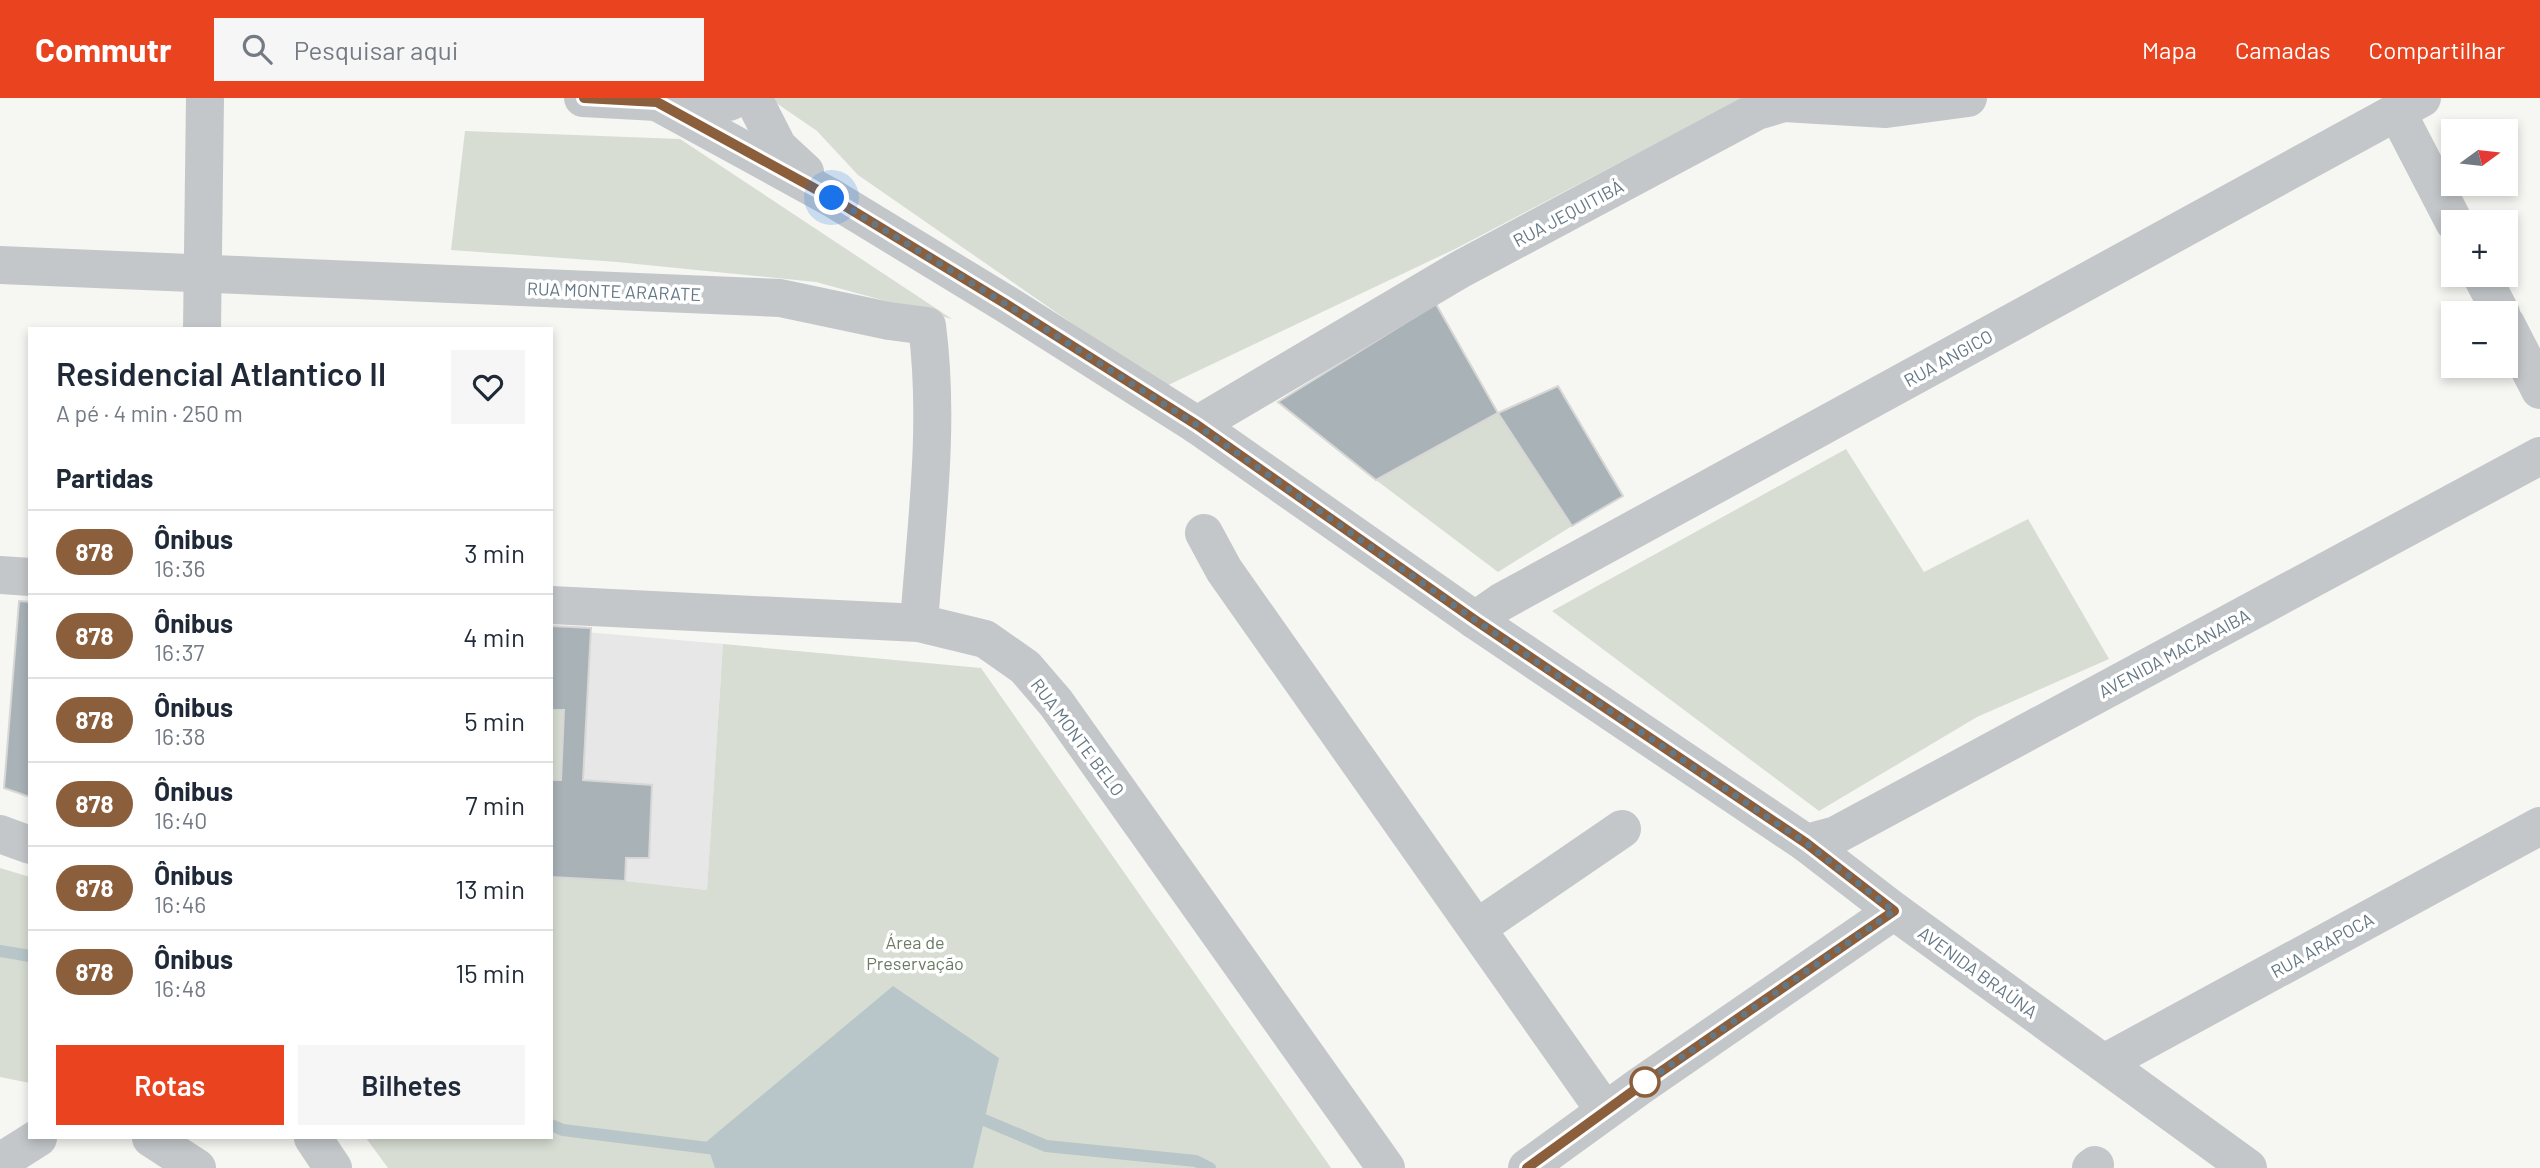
<!DOCTYPE html>
<html lang="pt">
<head>
<meta charset="utf-8">
<style>
  :root { --surface:#fff; --page:#f6f6f7; --text:#1f2937; --muted:#747a83; --line:#e0e1e3; --accent:#e9441f }
  body { margin:0; font-family:Barlow,sans-serif; background:var(--page); color:var(--text); height:100vh; display:flex; flex-direction:column; font-size:26px; white-space:nowrap }
  * { box-sizing:border-box; margin:0 }
  p { font-size:23px; color:var(--muted) }
  .icon { flex:none; width:38px; height:38px; fill:none; stroke:currentColor; stroke-width:2; stroke-linecap:round; stroke-linejoin:round }
  .map { position:relative; flex:1; overflow:hidden }
  .sheet { position:absolute; left:28px; top:229px; width:525px; height:812px; display:flex; flex-direction:column; background:var(--surface); border-radius:0px; box-shadow:0 4px 10px #0003 }
  .sheet>* { flex:none }
  .badge { padding:0 14px; border-radius:23px; font-size:24px; line-height:46px }
  .needle { width:46px; rotate:75deg }
  .buttons { position:absolute; left:2441px; top:21px; display:grid; gap:14px }
  .buttons a { display:grid; place-items:center; width:77px; height:77px; border-radius:0px; background:var(--surface); box-shadow:0 4px 10px #0003; font-size:35px }
  .you { position:absolute; width:35px; height:35px; margin:-18px; border:5px solid #fff; border-radius:50%; background:#1a73e8; box-shadow:0 0 0 10px #1a73e833 }
  .map>.badge { position:absolute; translate:-50% -50%; box-shadow:0 0 0 4px #fff }
  h2 { padding:0 28px; font-size:26px; line-height:63px }
  .round { display:grid; place-items:center; flex:none; width:74px; height:74px; border-radius:0px; background:var(--page) }
  .head { display:flex; align-items:center; justify-content:space-between; height:119px; padding:0 28px }
  h1 { font-size:33px; font-weight:600; line-height:52px }
  .button { display:flex; gap:14px; margin-top:auto; padding:14px 28px }
  .button a { flex:1; height:80px; border-radius:0px; background:var(--accent); color:#fff; font-size:28px; font-weight:600; line-height:80px; text-align:center }
  .button a+a { background:var(--page); color:var(--text) }
  ul { padding:0; list-style:none }
  li { display:flex; align-items:center; gap:21px; height:84px; padding:0 28px; border-top:2px solid var(--line) }
  li div { flex:1 }
  li b { display:block; font-size:26px }
  li em { font-style:normal }
  li .badge { min-width:77px; font-weight:700; text-align:center }
  header { display:flex; align-items:center; gap:42px; box-sizing:border-box; height:98px; padding:0 35px; background:var(--accent); color:#fff }
  header strong { font-size:33px }
  nav { display:flex; gap:38px; margin-inline-start:auto; font-size:24px }
  .search { width:490px; height:63px; background:var(--page); display:flex; align-items:center; gap:18px; box-sizing:border-box; padding:0 24px; border-radius:0px; color:var(--muted); font-size:26px }
  .map>svg:first-child { display:block }
  .built { fill:#e6e7e6 }
  .green { fill:#d7ddd3 }
  .water { fill:#b8c6c9 }
  .lines { fill:none; stroke-linecap:round; stroke-linejoin:round }
  .stream { stroke:#b8c6c9; stroke-width:12 }
  .building { fill:#a9b2b7; stroke:#d7d7d5; stroke-width:2 }
  .minor { stroke:#c3c7ca; stroke-width:38 }
  .line-casing { stroke:#fff; stroke-width:16 }
  .line { stroke:#8b5e3c; stroke-width:10 }
  .walk { stroke:#647784; stroke-width:7; stroke-dasharray:0 12.6 }
  .stop-dot { fill:#fff; stroke:#8b5e3c; stroke-width:3.5 }
  .labels { text-anchor:middle; dominant-baseline:central; stroke-width:7; stroke-linejoin:round; paint-order:stroke }
  .street-label { font-size:18px; fill:#647784; stroke:#fff }
  .park-label { font-size:18px; fill:#697b63; stroke:#fff }
</style>
</head>
<body>
<header>
<strong>Commutr</strong>
<div class="search"><svg class="icon" aria-label="search" viewBox="0 0 24 24"><circle cx="10" cy="10" r="6"/><path d="M15 15l6 6"/></svg>Pesquisar aqui</div>
<nav><a>Mapa</a><a>Camadas</a><a>Compartilhar</a></nav>
</header>
<div class="map">
<svg width="2540" height="1070" viewBox="0 0 2540 1070">
  <rect width="100%" height="100%" fill="#f6f6f2"/>
  <!-- built -->
  <polygon class="built" points="551,531 723,546 707,792 625,783 551,779"/>
  <!-- green -->
  <g class="green">
    <polygon points="769,0 1743,0 1457,150 1164,289 858,77 817,33"/>
    <polygon points="465,33 680,41 952,221 816,184 617,164 451,152"/>
    <polygon points="1498,315 1572,428 1498,474 1376,382"/>
    <polygon points="1846,351 1924,474 2028,421 2109,561 1977,619 1819,713 1552,513"/>
    <polygon points="723,546 981,570 1331,1070 388,1070 366,1040 551,1040 551,779 625,783 707,792"/>
    <polygon points="551,612 564,612 561,682 551,682"/>
    <polygon points="0,770 30,779 30,985 0,979"/>
  </g>
  <!-- water -->
  <polygon class="water" points="893,888 999,960 973,1070 715,1070 706,1044"/>
  <g class="lines">
    <!-- stream -->
    <g class="stream">
      <polyline points="0,853 30,858"/>
      <polyline points="970,1016 1046,1048 1196,1063 1210,1070"/>
      <polyline points="551,1027 563,1032 724,1052"/>
    </g>
  </g>
  <!-- building -->
  <g class="building">
    <polygon points="1436,206 1498,315 1376,382 1278,304"/>
    <polygon points="1558,288 1623,398 1572,428 1498,315"/>
    <polygon points="19,503 30,504 30,699 4,690"/>
    <polygon points="551,528 591,530 583,682 652,687 649,760 626,760 625,783 551,779 551,682 561,682 564,612 551,612"/>
  </g>
  <g class="lines">
    <!-- minor -->
    <g class="minor">
      <polyline points="583,0 657,4 729,4 737,0"/>
      <polyline points="753,0 778,49 805,74"/>
      <polyline points="657,4 832,100 1006,206 1197,327 1475,522 1806,745 1894,813 2248,1070"/>
      <polyline points="2397,14 2454,124"/>
      <path d="M 0,167 L 780,200 L 889,223 L 927,228 C 940,327 926,427 919,525"/>
      <polyline points="2481,177 2501,215"/>
      <polyline points="2506,226 2540,292"/>
      <polyline points="202,231 205,0"/>
      <polyline points="1197,327 1461,171 1757,13 1784,5 1886,11 1968,0"/>
      <polyline points="1204,435 1224,472 1605,1013"/>
      <polyline points="0,477 30,479"/>
      <polyline points="551,507 919,525 985,541 1025,569 1056,605 1386,1070"/>
      <polyline points="1475,522 1501,504 2422,0"/>
      <polyline points="0,736 30,747"/>
      <polyline points="1806,745 1836,737 2540,358"/>
      <polyline points="1477,830 1622,731"/>
      <polyline points="2104,965 2540,728"/>
      <polyline points="151,1040 197,1070"/>
      <polyline points="313,1040 333,1070"/>
      <polyline points="0,1064 38,1040"/>
      <polyline points="1527,1070 1640,988 1894,813"/>
      <polyline points="2091,1070 2095,1067"/>
    </g>
  </g>
  <g class="lines">
    <defs>
      <polyline id="line" points="584,0 657,4 832,100 1006,206 1197,327 1475,522 1806,745 1894,813 1640,988 1527,1070"/>
    </defs>
    <!-- line casing -->
    <use href="#line" class="line-casing"/>
    <!-- line -->
    <use href="#line" class="line"/>
    <!-- walk -->
    <polyline class="walk" points="832,100 1006,206 1197,327 1475,522 1806,745 1894,813 1640,988 1645,984"/>
  </g>
  <!-- markers -->
  <circle class="stop-dot" cx="1645" cy="984" r="14"/>
  <g class="labels">
    <!-- street labels -->
    <g class="street-label">
      <text transform="translate(1568 115) rotate(-28)">RUA JEQUITIBÁ</text>
      <text transform="translate(614 193) rotate(2)">RUA MONTE ARARATE</text>
      <text transform="translate(1948 260) rotate(-29)">RUA ANGICO</text>
      <text transform="translate(2174 555) rotate(-28)">AVENIDA MACANAIBA</text>
      <text transform="translate(1078 639) rotate(53)">RUA MONTE BELO</text>
      <text transform="translate(2322 847) rotate(-29)">RUA ARAPOCA</text>
      <text transform="translate(1978 874) rotate(36)">AVENIDA BRAÚNA</text>
    </g>
    <!-- park labels -->
    <g class="park-label">
      <text x="915" y="844">Área de<tspan x="915" dy="21">Preservação</tspan></text>
    </g>
  </g>
</svg>
<div class="buttons">
<a><svg class="needle" viewBox="-14 -14 28 28"><path d="M0-13l5 13h-10z" fill="#e53935"/><path d="M0 13l5-13h-10z" fill="#747a83"/></svg></a>
<a>+</a>
<a>−</a>
</div>
<div class="you" style="left:832px;top:100px"></div>
<section class="sheet">
<div class="head"><div><h1>Residencial Atlantico II</h1><p>A pé · 4 min · 250 m</p></div><a class="round"><svg class="icon" aria-label="heart" viewBox="0 0 24 24"><path d="M12 20l-8-8c-3-5 5-10 8-4 3-6 11-1 8 4z"/></svg></a></div>
<h2>Partidas</h2>
<ul>
<li><span class="badge" style="background:#8b5e3c;color:#fff">878</span><div><b>Ônibus</b><p>16:36</p></div><em>3 min</em></li>
<li><span class="badge" style="background:#8b5e3c;color:#fff">878</span><div><b>Ônibus</b><p>16:37</p></div><em>4 min</em></li>
<li><span class="badge" style="background:#8b5e3c;color:#fff">878</span><div><b>Ônibus</b><p>16:38</p></div><em>5 min</em></li>
<li><span class="badge" style="background:#8b5e3c;color:#fff">878</span><div><b>Ônibus</b><p>16:40</p></div><em>7 min</em></li>
<li><span class="badge" style="background:#8b5e3c;color:#fff">878</span><div><b>Ônibus</b><p>16:46</p></div><em>13 min</em></li>
<li><span class="badge" style="background:#8b5e3c;color:#fff">878</span><div><b>Ônibus</b><p>16:48</p></div><em>15 min</em></li>
</ul>
<div class="button"><a>Rotas</a><a>Bilhetes</a></div>
</section>
</div>
</body>
</html>
